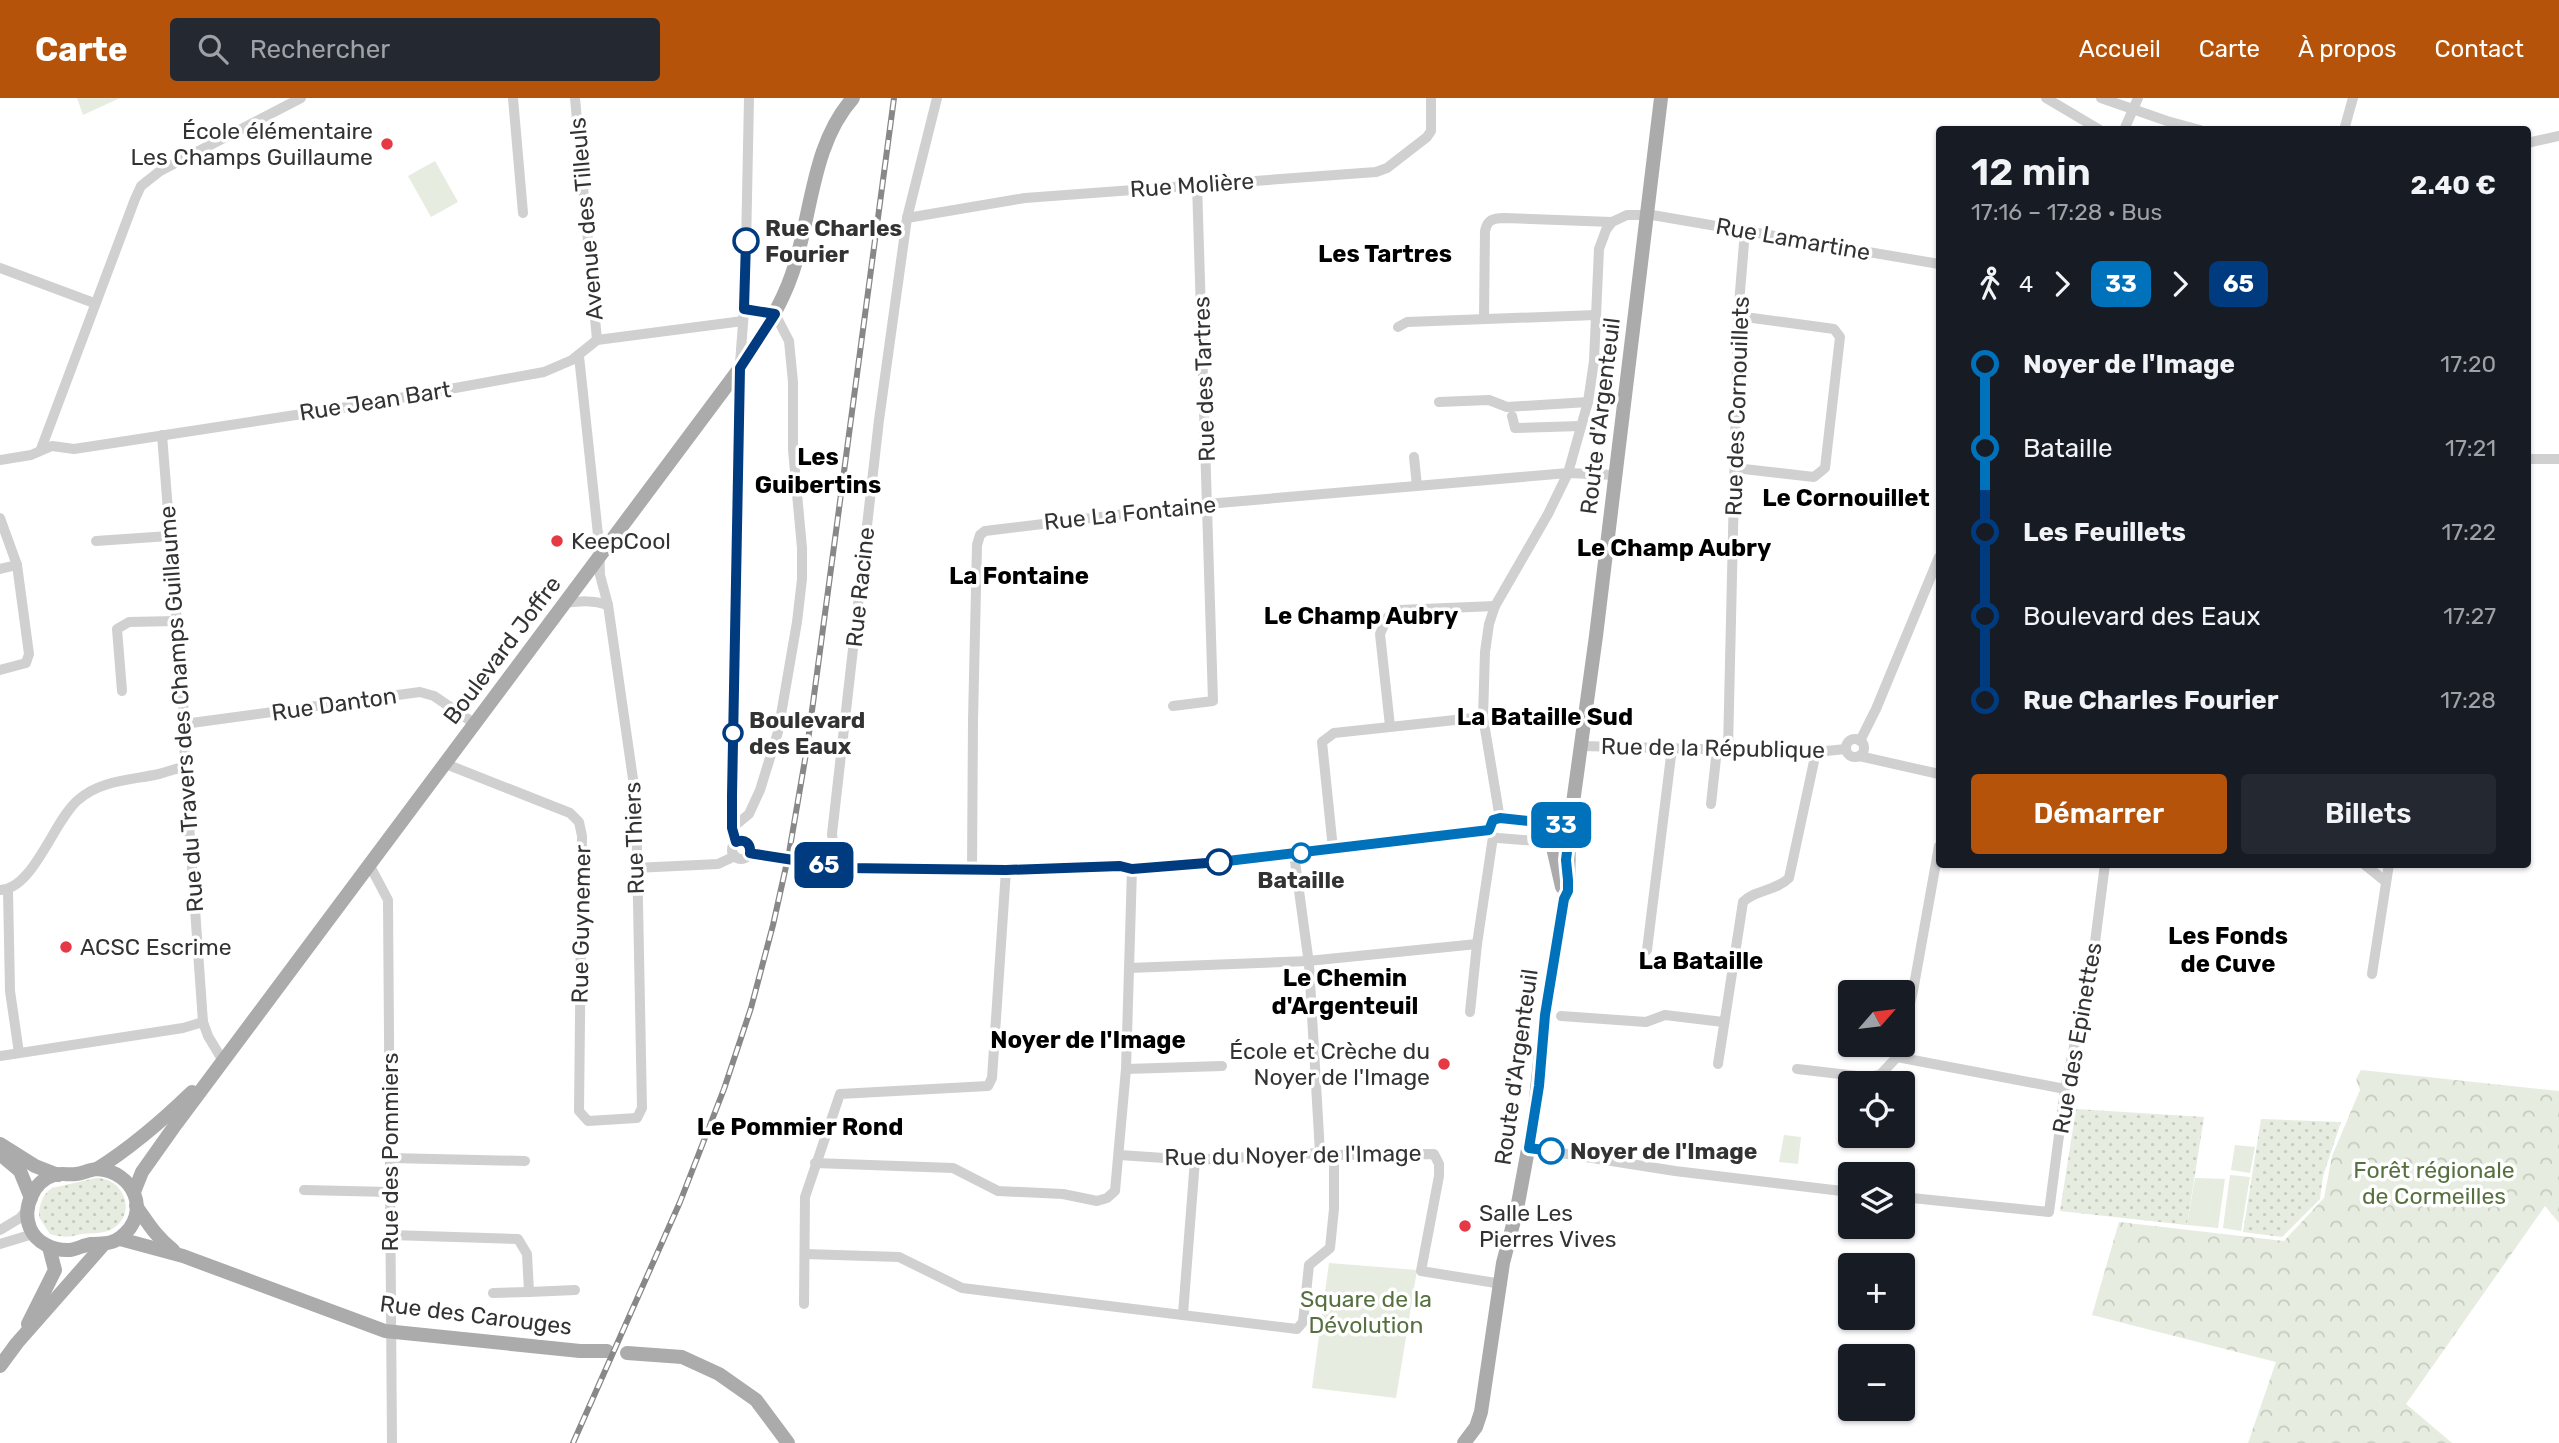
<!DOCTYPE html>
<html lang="fr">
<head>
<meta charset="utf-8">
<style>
  :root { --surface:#171b24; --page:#242831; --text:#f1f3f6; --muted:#9ea1a6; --accent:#b45309 }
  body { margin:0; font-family:Rubik,sans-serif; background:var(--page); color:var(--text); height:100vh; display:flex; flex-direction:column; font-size:26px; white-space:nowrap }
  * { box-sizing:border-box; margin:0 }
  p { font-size:23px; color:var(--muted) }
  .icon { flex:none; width:38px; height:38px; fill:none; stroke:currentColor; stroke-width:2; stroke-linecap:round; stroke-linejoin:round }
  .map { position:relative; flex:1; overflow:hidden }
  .sheet { position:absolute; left:1936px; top:28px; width:595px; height:742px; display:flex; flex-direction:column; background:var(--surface); border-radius:7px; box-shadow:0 2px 5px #0004 }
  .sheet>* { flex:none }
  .badge { padding:0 14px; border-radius:10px; font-size:24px; line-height:46px }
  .needle { width:46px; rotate:62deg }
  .controls { position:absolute; left:1838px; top:882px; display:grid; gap:14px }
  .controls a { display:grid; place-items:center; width:77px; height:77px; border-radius:7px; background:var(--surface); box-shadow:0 2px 5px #0004; font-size:35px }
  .map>.badge { position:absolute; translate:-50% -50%; box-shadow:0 0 0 4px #fff }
  .legs { display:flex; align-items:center; gap:10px; height:77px; padding:0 35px; font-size:23px }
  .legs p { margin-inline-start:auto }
  .head { display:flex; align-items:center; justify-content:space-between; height:119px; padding:0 35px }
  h1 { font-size:38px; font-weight:600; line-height:52px }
  .action { display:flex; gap:14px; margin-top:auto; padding:14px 35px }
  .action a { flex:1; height:80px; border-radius:7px; background:var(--accent); color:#fff; font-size:28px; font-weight:600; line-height:80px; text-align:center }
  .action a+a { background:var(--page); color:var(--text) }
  ul { padding:0 35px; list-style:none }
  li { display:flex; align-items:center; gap:24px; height:84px; font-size:26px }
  li i { display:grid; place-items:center; width:10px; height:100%; margin:0 9px; background:currentColor }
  li i::after { content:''; width:18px; height:18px; margin:-9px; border:5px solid; border-radius:50%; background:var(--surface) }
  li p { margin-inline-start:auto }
  li:first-child i { background:linear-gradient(#0000 50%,currentColor 0) }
  li:last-child i { background:linear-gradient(currentColor 50%,#0000 0) }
  header { display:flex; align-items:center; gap:42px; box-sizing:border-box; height:98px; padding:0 35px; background:var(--accent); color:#fff }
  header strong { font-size:33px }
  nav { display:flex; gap:38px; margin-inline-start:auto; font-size:24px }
  .search { width:490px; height:63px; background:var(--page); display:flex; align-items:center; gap:18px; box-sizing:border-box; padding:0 24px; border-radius:7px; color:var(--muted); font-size:26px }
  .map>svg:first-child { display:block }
  .grass { fill:url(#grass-dots) }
  .forest { fill:url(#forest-crowns) }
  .park { fill:#e6ecdf }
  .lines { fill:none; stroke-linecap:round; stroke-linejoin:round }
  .minor { stroke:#d0d0d0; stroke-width:10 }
  .major { stroke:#ababab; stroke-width:14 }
  .rail-casing { stroke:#888; stroke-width:6 }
  .rail { stroke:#fff; stroke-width:3.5; stroke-dasharray:10; stroke-linecap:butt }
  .line-1-casing { stroke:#fff; stroke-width:16 }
  .line-2-casing { stroke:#fff; stroke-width:16 }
  .line-1 { stroke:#0072bc; stroke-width:10 }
  .line-2 { stroke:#003b80; stroke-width:10 }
  .poi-dot { fill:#e63946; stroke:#fff; stroke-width:2.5 }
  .stop-2-dot { fill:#fff; stroke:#003b80; stroke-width:3.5 }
  .stop-1-dot { fill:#fff; stroke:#0072bc; stroke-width:3.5 }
  .labels { text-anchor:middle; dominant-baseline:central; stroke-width:7; stroke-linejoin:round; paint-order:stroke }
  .poi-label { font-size:23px; fill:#333; stroke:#fff; text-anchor:start }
  .street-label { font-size:23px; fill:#333; stroke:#fff }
  .stop-label { font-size:23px; font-weight:bold; fill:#333; stroke:#fff; text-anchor:start }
  .park-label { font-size:23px; fill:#56703f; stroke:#fff }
  .neighbourhood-label { font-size:24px; font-weight:bold; fill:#000; stroke:#fff }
</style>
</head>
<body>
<header>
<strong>Carte</strong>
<div class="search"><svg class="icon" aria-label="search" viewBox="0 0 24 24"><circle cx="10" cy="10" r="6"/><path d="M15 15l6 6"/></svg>Rechercher</div>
<nav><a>Accueil</a><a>Carte</a><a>À propos</a><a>Contact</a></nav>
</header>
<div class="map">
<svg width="2559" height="1345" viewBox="0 0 2559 1345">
  <defs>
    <pattern id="grass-dots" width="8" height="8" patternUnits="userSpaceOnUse" patternTransform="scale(1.75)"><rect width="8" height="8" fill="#e6ecdf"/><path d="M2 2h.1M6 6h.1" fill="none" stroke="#c6cbc0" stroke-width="1.8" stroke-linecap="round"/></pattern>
    <pattern id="forest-crowns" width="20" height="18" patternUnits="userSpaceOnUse" patternTransform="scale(1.75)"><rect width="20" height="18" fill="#e6ecdf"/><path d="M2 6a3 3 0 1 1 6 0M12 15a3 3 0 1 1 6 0" fill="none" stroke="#c6cbc0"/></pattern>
  </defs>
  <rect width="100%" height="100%" fill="#fff"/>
  <!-- grass -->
  <g class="grass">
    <polygon points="2076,1011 2204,1019 2187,1127 2060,1113"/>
    <polygon points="2261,1021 2341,1024 2323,1078 2320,1101 2282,1139 2243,1134"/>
    <path d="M 96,1080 C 126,1080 138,1119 110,1132 C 101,1136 91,1135 82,1136 C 68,1139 65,1140 50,1136 L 39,1119 C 39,1107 42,1097 52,1090 Z"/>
  </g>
  <!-- forest -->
  <polygon class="forest" points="2361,972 2559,993 2559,1125 2545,1108 2406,1306 2452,1345 2248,1345 2276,1264 2092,1217 2119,1124 2284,1143 2324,1100 2332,1058 2360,992 2356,981"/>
  <!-- park -->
  <g class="park">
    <polygon points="77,0 120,0 83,17"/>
    <polygon points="435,63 458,104 431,119 408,78"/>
    <polygon points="1784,1037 1801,1039 1798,1066 1779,1064"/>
    <polygon points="2235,1047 2255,1049 2250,1075 2231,1072"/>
    <polygon points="2230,1077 2250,1079 2241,1133 2223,1130"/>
    <polygon points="2195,1080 2225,1081 2218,1130 2187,1127"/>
    <polygon points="1329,1165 1417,1172 1396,1300 1312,1290"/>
  </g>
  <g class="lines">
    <!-- minor -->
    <g class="minor">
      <polyline points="513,0 523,115"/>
      <polyline points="575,0 597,242"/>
      <polyline points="2046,0 2100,32"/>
      <polyline points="2101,0 2167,23 2200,32"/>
      <polyline points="2124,32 2138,0"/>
      <polyline points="2344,32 2353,0"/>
      <polyline points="2527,45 2559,38"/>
      <polyline points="907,120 1025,100 1376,74 1387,70 1427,39 1431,33 1431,0"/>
      <polyline points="0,170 94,205"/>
      <path d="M 1484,219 L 1485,133 C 1487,122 1493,120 1504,120 L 1612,124"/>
      <polyline points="1398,229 1407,224 1596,217"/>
      <polyline points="1439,304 1489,302 1507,309 1588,304"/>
      <polyline points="1512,318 1515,330 1581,328"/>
      <polyline points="162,337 183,601 185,669 203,924 208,938 223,963"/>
      <polyline points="41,351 135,101 141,88 160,73 301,0"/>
      <polyline points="1414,359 1417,388"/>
      <polyline points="2527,361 2559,361"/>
      <polyline points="0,362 31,357 52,348 74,351 361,307 544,274 572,262 597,242 743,223"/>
      <polyline points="1735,370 1814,379 1825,370 1840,239 1834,231 1738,218"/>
      <polyline points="0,420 17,467 29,556 26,565 0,572"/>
      <polyline points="96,443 169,438"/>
      <polyline points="0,471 17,467"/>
      <path d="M 565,505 C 580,503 593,502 608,507"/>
      <polyline points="122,593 117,531 129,524 176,523"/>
      <polyline points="1173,608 1213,603 1197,86"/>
      <polyline points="184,626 420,594 434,598 475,626"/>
      <polyline points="1390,628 1380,536 1387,520 1399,512 1495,508"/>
      <circle cx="1855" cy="650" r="9"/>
      <polyline points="1860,643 1876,611 1939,459"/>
      <polyline points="1581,648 1816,654 1846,651"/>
      <polyline points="1728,651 1738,218 1745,133"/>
      <polyline points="1859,658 1939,676"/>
      <polyline points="446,666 570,715 579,724 582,738 579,1013 588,1023 637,1020 642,1010 636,702 608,507 600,477 599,446 579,258"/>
      <polyline points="1711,706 1717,651"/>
      <polyline points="1500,721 1483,619 1485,554 1489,526 1495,508 1548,416 1568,375 1588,304 1594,263 1599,151 1606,132 1612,124 1627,117 1652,117 1939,166"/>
      <polyline points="732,730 749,716 760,692 778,634 797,524 802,481 802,450 793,352 793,284 789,243 775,216 744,211"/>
      <polyline points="1489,732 1493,722 1500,721 1547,725 1555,729"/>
      <polyline points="1490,734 1493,739 1498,740 1550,744 1552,740"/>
      <circle cx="741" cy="752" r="9"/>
      <polyline points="736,744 732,730 732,698 738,427 738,292 745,199 749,0"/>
      <polyline points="1333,751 1322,644 1334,635 1483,619"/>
      <polyline points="750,755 845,770 1006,772 1120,768 1132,771 1237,762 1489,732"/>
      <polyline points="1294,756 1309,866 1320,1055"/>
      <polyline points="2364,766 2385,783"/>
      <polyline points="370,768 388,802 392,1345"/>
      <polyline points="635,770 718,766 735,758"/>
      <polyline points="845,770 835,757 832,736 879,322 907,120 937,0"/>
      <polyline points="972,771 973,622 977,447 980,437 985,433 1207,406 1568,375 1615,377"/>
      <path d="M 0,792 C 33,792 54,722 78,702 C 100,682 132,682 159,676 C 168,674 176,670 185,669"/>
      <polyline points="8,792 10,893 19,955"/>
      <polyline points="1647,852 1672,650"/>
      <polyline points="1129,870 1308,863 1477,846"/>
      <polyline points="2372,876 2389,766"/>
      <polyline points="1470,914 1477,846 1493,739"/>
      <polyline points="1561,918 1646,924 1665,917 1723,924"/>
      <polyline points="1902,937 1913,893 1939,748"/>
      <polyline points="1900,947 1897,959 2065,991"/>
      <polyline points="0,958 183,930 203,924"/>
      <path d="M 1718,966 L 1743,804 C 1754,792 1776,793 1789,780 L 1816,654"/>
      <polyline points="1126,971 1222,968"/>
      <polyline points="1797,971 1866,979 1880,977 1897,959"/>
      <polyline points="1529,1050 1675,1073 1850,1094"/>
      <polyline points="1119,1057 1195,1062 1320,1055 1334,1057 1434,1056 1439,1066 1439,1078 1421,1173 1502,1186"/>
      <polyline points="390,1060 525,1063"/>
      <polyline points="815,1065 953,1070 998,1093 1063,1096 1097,1103 1107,1100 1115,1093 1126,971 1132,771"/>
      <polyline points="304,1092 390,1094"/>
      <polyline points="1902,1099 2049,1114 2065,991 2093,860 2105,766"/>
      <polyline points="0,1132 20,1120 27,1112"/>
      <polyline points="391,1137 518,1141 527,1156 529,1194 575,1192"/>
      <polyline points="0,1146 33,1136"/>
      <polyline points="805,1156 899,1159 962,1190 1297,1231 1303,1224 1309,1167 1330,1150 1334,1111 1334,1057"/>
      <polyline points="493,1195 529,1194"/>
      <polyline points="804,1206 805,1099 840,996 988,988 992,980 1006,772"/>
      <polyline points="1183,1216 1195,1062"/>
    </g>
    <!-- major -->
    <g class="major">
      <circle cx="1561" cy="736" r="9"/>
      <polyline points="1569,734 1596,538 1661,0"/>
      <polyline points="1556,744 1554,754 1562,789"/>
      <polyline points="0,1046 35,1068 58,1077"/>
      <polyline points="0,1056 20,1073 31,1100"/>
      <path d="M 97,1071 C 134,1073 152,1115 121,1139 C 111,1147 102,1145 91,1146 C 84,1147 77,1151 70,1152 C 54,1153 36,1145 30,1130 C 22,1111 33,1083 54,1077 C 61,1075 69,1077 76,1076 C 83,1075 89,1072 97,1071 Z"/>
      <path d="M 97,1071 C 132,1049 162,1023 192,994"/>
      <path d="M 134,1094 L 142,1074 L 176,1026 L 740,270 C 760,240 780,211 792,176 C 812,118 811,47 853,0"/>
      <path d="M 136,1108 C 148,1125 156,1139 173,1152"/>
      <polyline points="120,1141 183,1158 385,1233 580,1253 607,1253"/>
      <polyline points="28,1226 55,1172 49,1149"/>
      <polyline points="627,1255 682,1259 719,1276 756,1302 788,1345"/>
      <polyline points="0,1268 17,1245 104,1146"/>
      <polyline points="1464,1345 1476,1329 1481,1314 1503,1165 1517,1111 1534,1019 1545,917 1564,801 1568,793 1569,740"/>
    </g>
    <defs>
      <polyline id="rail" points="573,1345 680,1104 724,991 751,910 773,827 789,755 807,650 894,0"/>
    </defs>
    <!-- rail casing -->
    <use href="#rail" class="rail-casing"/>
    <!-- rail -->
    <use href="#rail" class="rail"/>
  </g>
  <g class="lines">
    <defs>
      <polyline id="line-1" points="1219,764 1489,732 1493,722 1500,720 1547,725 1555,729 1561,727 1566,729 1569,737 1566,762 1568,782 1568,793 1564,801 1545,917 1539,988 1529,1050 1551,1053"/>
      <path id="line-2" d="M 746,143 L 744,211 L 775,216 L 740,270 L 732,698 L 732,730 L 736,744 C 745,740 751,746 750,755 L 755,756 L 845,770 L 1006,772 L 1120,768 L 1132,771 L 1219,764"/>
    </defs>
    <!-- line-1 casing -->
    <use href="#line-1" class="line-1-casing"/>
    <!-- line-2 casing -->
    <use href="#line-2" class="line-2-casing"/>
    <!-- line-1 -->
    <use href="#line-1" class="line-1"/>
    <!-- line-2 -->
    <use href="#line-2" class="line-2"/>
  </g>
  <!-- markers -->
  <g class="poi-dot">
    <circle cx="387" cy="46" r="7"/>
    <circle cx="557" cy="443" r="7"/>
    <circle cx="66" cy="849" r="7"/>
    <circle cx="1444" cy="966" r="7"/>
    <circle cx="1465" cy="1128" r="7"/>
  </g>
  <g class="stop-2-dot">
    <circle cx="746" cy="143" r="12"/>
    <circle cx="733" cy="635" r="9"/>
    <circle cx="1219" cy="764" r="12"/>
  </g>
  <g class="stop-1-dot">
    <circle cx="1301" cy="755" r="9"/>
    <circle cx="1551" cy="1053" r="12"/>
  </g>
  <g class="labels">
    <!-- poi labels -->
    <g class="poi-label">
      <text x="373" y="33" text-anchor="end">École élémentaire<tspan x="373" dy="26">Les Champs Guillaume</tspan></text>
      <text x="571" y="443">KeepCool</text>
      <text x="80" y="849">ACSC Escrime</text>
      <text x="1430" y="953" text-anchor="end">École et Crèche du<tspan x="1430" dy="26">Noyer de l'Image</tspan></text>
      <text x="1479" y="1115">Salle Les<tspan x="1479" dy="26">Pierres Vives</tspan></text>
    </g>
    <!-- street labels -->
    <g class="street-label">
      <text transform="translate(1192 87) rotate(-4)">Rue Molière</text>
      <text transform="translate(586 121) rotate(-95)">Avenue des Tilleuls</text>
      <text transform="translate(1793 141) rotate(10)">Rue Lamartine</text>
      <text transform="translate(1204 281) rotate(-92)">Rue des Tartres</text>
      <text transform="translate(375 303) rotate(-9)">Rue Jean Bart</text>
      <text transform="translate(1737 308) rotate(-88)">Rue des Cornouillets</text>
      <text transform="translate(1600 318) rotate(-83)">Route d'Argenteuil</text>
      <text transform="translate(1130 415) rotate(-6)">Rue La Fontaine</text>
      <text transform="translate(860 489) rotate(-84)">Rue Racine</text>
      <text transform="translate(502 552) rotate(-53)">Boulevard Joffre</text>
      <text transform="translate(334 606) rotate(-8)">Rue Danton</text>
      <text transform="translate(181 611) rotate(-94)">Rue du Travers des Champs Guillaume</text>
      <text transform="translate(1713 650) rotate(1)">Rue de la République</text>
      <text transform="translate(634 740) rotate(-92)">Rue Thiers</text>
      <text transform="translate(581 826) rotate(-89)">Rue Guynemer</text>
      <text transform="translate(2077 940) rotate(-80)">Rue des Epinettes</text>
      <text transform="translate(1516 969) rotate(-82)">Route d'Argenteuil</text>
      <text transform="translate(390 1054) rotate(-90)">Rue des Pommiers</text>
      <text transform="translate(1293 1057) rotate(-1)">Rue du Noyer de l'Image</text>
      <text transform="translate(476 1217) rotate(7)">Rue des Carouges</text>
    </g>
    <!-- stop labels -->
    <g class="stop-label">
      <text x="765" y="130">Rue Charles<tspan x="765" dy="26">Fourier</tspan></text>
      <text x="749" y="622">Boulevard<tspan x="749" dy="26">des Eaux</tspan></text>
      <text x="1301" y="782" text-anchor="middle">Bataille</text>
      <text x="1570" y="1053">Noyer de l'Image</text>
    </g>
    <!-- park labels -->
    <g class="park-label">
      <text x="2434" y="1072">Forêt régionale<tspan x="2434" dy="26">de Cormeilles</tspan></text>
      <text x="1366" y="1201">Square de la<tspan x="1366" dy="26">Dévolution</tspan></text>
    </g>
    <!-- neighbourhood labels -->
    <g class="neighbourhood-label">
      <text x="1385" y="156">Les Tartres</text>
      <text x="818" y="359">Les<tspan x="818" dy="28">Guibertins</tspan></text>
      <text x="1846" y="400">Le Cornouillet</text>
      <text x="1674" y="450">Le Champ Aubry</text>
      <text x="1019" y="478">La Fontaine</text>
      <text x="1361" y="518">Le Champ Aubry</text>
      <text x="1545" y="619">La Bataille Sud</text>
      <text x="2228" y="838">Les Fonds<tspan x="2228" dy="28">de Cuve</tspan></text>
      <text x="1701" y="863">La Bataille</text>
      <text x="1345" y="880">Le Chemin<tspan x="1345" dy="28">d'Argenteuil</tspan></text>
      <text x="1088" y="942">Noyer de l'Image</text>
      <text x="800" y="1029">Le Pommier Rond</text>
    </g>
  </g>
</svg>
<div class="controls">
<a><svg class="needle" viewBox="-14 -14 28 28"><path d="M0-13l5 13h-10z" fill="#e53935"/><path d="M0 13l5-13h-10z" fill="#9ea1a6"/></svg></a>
<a><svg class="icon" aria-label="locate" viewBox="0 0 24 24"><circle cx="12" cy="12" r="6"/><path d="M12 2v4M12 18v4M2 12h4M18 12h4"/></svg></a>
<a><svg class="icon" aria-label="layers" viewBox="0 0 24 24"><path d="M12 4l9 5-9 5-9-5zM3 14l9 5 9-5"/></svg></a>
<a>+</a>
<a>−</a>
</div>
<b class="badge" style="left:1561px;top:727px;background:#0072bc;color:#fff">33</b>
<b class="badge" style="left:824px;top:767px;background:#003b80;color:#fff">65</b>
<section class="sheet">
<div class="head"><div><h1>12 min</h1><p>17:16 – 17:28 · Bus</p></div><b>2.40 €</b></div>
<div class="legs"><svg class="icon" aria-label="walk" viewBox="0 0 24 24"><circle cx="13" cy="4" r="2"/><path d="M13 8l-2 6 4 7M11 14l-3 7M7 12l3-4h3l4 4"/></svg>4<svg class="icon" aria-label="forward" viewBox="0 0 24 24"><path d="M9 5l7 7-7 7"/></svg><b class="badge" style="background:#0072bc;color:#fff">33</b><svg class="icon" aria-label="forward" viewBox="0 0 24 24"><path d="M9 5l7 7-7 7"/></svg><b class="badge" style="background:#003b80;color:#fff">65</b></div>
<ul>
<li><i style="color:#0072bc"></i><b>Noyer de l'Image</b><p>17:20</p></li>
<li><i style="color:#0072bc"></i><span>Bataille</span><p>17:21</p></li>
<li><i style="color:#003b80"></i><b>Les Feuillets</b><p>17:22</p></li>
<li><i style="color:#003b80"></i><span>Boulevard des Eaux</span><p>17:27</p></li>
<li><i style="color:#003b80"></i><b>Rue Charles Fourier</b><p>17:28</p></li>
</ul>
<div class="action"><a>Démarrer</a><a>Billets</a></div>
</section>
</div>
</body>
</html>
